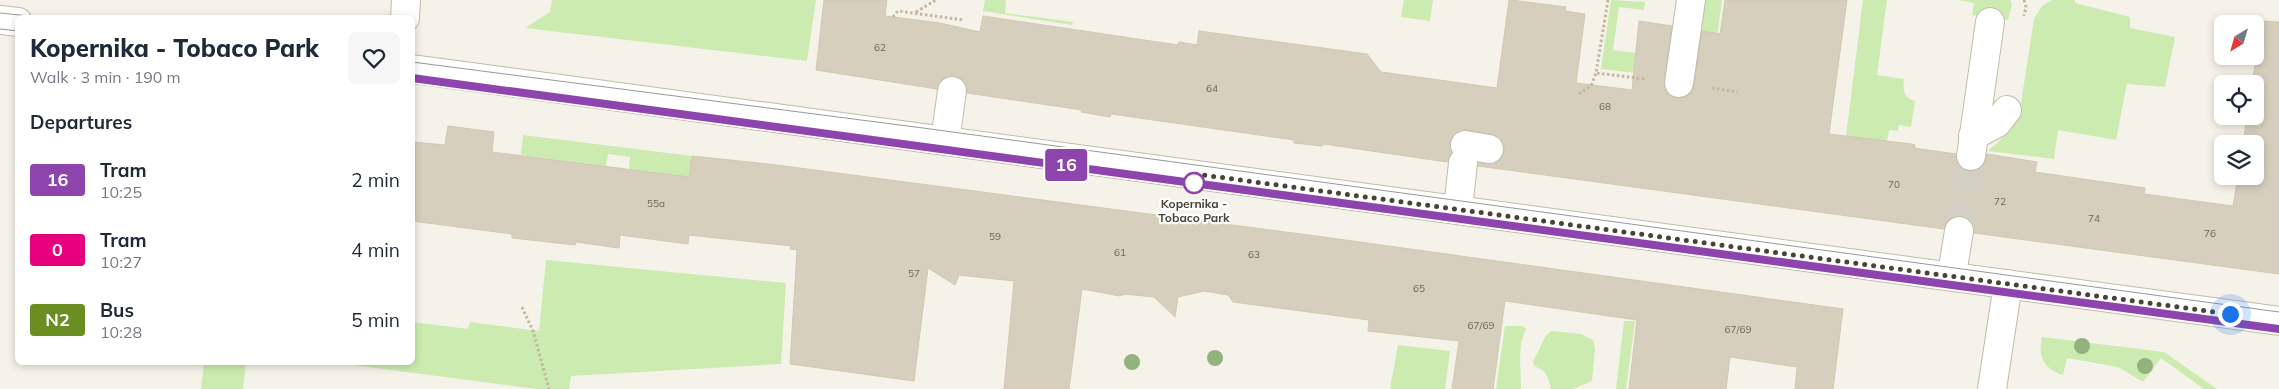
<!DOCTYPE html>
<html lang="en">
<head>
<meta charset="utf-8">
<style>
  :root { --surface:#fff; --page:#f6f6f7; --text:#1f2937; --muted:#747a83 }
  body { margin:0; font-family:Mulish,sans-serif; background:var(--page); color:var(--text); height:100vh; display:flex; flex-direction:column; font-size:19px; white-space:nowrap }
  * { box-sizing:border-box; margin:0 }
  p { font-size:16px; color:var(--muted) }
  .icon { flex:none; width:28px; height:28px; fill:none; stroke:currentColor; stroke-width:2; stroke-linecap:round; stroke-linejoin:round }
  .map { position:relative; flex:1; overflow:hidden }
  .details { position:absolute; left:15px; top:15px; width:400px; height:350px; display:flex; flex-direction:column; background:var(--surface); border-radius:8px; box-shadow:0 2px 8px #0003 }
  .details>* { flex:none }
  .badge { padding:0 10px; border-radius:4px; font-size:18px; line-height:32px }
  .needle { width:32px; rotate:217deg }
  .buttons { position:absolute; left:2214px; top:15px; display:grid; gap:10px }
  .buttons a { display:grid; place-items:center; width:50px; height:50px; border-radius:8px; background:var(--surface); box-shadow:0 2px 8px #0003; font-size:25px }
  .you { position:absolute; width:25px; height:25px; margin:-12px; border:4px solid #fff; border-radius:50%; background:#1a73e8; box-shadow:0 0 0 8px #1a73e833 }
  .map>.badge { position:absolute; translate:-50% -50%; box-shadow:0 0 0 2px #fff }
  h2 { padding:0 15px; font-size:19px; line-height:45px }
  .round { display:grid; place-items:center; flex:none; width:52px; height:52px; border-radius:8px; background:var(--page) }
  .summary { display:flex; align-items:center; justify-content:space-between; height:85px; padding:0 15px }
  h1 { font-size:24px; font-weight:800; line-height:38px }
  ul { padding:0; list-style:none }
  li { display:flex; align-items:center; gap:15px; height:70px; padding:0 15px }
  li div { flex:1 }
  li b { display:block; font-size:19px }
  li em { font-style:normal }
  li .badge { min-width:55px; font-weight:700; text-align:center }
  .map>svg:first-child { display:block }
  .green { fill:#ccebb0 }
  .building { fill:#d7cfbe; stroke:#d2c8b0 }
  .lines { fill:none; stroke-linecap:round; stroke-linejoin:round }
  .minor-tunnel { stroke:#d3cfc5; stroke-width:28; stroke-dasharray:28 14; stroke-linecap:butt }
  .minor-casing { stroke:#c1bbab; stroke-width:30 }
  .path { stroke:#c3b89b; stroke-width:3; stroke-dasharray:2.5 2.5; stroke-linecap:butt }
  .minor { stroke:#fff; stroke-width:28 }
  .tram { stroke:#989898; stroke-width:1 }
  .tree { fill:#92b27e }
  .line-casing { stroke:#fff; stroke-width:11 }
  .line { stroke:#8e44ad; stroke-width:8 }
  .walk { stroke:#494337; stroke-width:5; stroke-dasharray:0 9 }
  .stop-dot { fill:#fff; stroke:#8e44ad; stroke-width:2.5 }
  .labels { text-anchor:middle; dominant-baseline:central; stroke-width:4.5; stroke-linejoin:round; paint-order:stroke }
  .number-label { font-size:10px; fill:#6c6659 }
  .stop-label { font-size:12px; font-weight:bold; fill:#494337; stroke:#fff }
</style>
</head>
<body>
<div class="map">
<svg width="2279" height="389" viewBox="0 0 2279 389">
  <rect width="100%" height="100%" fill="#f5f2e9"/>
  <!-- green -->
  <g class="green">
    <polygon points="552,0 816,0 807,61 525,28 550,12"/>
    <polygon points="985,0 1006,0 1005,13 1073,22 1072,25 983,11"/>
    <polygon points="1404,0 1433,0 1430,21 1401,17"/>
    <polygon points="1611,0 1645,2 1644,10 1619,7 1613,50 1665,57 1662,76 1601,69"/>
    <polygon points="1700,0 1722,0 1711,82 1691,78"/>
    <path d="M 1863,0 L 1887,0 L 1877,75 L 1904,79 C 1903,91 1903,97 1915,101 L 1911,127 L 1899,125 L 1898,131 L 1889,130 L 1887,141 L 1846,137 Z"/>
    <polygon points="1957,0 2010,0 2012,5 2008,20 1972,15 1974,3"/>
    <polygon points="2052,0 2075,0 2075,3 2130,17 2130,28 2175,37 2165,87 2127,84 2116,140 2058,130 2054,159 1988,151 2011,130 2019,116 2034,19 2042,6"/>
    <polygon points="523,135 692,156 689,177 629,169 630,157 608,154 606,166 521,155"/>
    <polygon points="546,260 786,283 781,364 571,376 569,389 536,389 338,363 412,362 413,322 468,329 470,322 539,331"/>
    <polygon points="1624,321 1635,321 1626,389 1616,389"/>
    <polygon points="1505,326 1522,326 1526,328 1521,343 1520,358 1521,389 1496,389"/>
    <path d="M 1551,331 L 1581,334 L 1593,340 L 1595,349 L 1592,381 L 1572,389 L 1551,389 C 1548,376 1547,371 1534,366 L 1533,362 L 1545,337 Z"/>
    <path d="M 2042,337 L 2164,352 L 2217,389 L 2204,389 L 2161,358 L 2143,382 L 2118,367 L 2067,358 L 2063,375 C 2043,368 2038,357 2042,337 Z"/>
    <polygon points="1398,345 1450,351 1445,389 1390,389"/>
    <polygon points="204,363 246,363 243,389 201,389"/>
  </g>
  <!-- building -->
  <g class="building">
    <polygon points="824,0 887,0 885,16 940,23 980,32 983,16 1178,45 1179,42 1197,45 1199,31 1367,54 1381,72 1497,88 1509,0 1511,0 1566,7 1565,11 1585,14 1576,83 1632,90 1639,21 1672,26 1664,81 1665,89 1669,95 1677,98 1685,97 1691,93 1694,86 1702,31 1720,34 1725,0 1847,0 1829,134 1911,144 1915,145 1914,148 1956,154 1957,162 1962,169 1968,171 1976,171 1983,166 1987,154 2037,162 2035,172 2145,188 2144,194 2233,206 2238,176 2255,176 2255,144 2243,144 2247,116 2255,116 2255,84 2252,84 2262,21 2279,22 2279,274 1974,233 1974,226 1969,219 1961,216 1954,216 1947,221 1944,229 1478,166 1478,163 1494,164 1501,159 1504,152 1504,144 1499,137 1492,134 1468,130 1460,130 1453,135 1450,143 1452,153 1447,162 1440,161 1324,144 1322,146 1294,143 1294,140 1111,114 1110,117 1081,112 1082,110 967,93 966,85 962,79 955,76 946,77 939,82 937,89 816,70"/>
    <polygon points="448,126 494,132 492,152 689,177 692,156 769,164 1331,238 1843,309 1833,389 1795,389 1797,367 1730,357 1726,389 1629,389 1637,320 1505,301 1493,389 1452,389 1459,341 1368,331 1369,320 1233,302 1228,295 1204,291 1178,297 1175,317 1154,297 1125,294 1120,296 1082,289 1069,389 1004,389 1014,281 959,275 955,285 928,268 914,381 790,364 797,250 790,249 791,246 689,235 688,244 620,235 619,248 576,242 575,245 512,238 512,234 412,221 412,142 445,145"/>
  </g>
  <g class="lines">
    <!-- minor-tunnel -->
    <polyline class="minor-tunnel" points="1959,231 1971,156"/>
    <defs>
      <g id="minor">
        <polyline points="405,18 406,0"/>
        <polyline points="0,20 18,22"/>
        <polyline points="412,69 2279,321"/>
        <polyline points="1679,83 1691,0"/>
        <polyline points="1973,136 1997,123 2007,110"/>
        <polyline points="945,141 952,91"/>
        <polyline points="1465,145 1489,149"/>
        <polyline points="1971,156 1990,22"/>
        <polyline points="1458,209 1463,163"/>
        <polyline points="1955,276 1953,268 1959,231"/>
        <polyline points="1992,389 2008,284"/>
      </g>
    </defs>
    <!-- minor casing -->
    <use href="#minor" class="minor-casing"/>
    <!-- path -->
    <g class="path">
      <polyline points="1608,0 1596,73 1646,79"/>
      <polyline points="2024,0 2026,7 2024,16"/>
      <polyline points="916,12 936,0"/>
      <polyline points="893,17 898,11 964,20"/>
      <polyline points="1712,88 1738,92"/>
      <polyline points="1579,94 1591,86 1596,73"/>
      <polyline points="522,307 533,331 549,389"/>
    </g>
    <!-- minor -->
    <use href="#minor" class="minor"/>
    <!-- tram -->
    <g class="tram">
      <polyline points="0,13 49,18"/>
      <polyline points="0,29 18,31"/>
      <polyline points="412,62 923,128 2279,312"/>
      <polyline points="412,78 2279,329"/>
    </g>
  </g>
  <!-- trees -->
  <g class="tree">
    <circle cx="2082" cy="346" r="8"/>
    <circle cx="1215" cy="358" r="8"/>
    <circle cx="1132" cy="362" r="8"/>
    <circle cx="2145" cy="366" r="8"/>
  </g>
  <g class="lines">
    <defs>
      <polyline id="line" points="412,78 2279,329"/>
    </defs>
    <!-- line casing -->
    <use href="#line" class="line-casing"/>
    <!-- line -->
    <use href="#line" class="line"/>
    <!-- walk -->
    <polyline class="walk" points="1194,183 1196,174 2230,314"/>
  </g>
  <!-- markers -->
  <circle class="stop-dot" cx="1194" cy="183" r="10"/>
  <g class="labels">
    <!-- number labels -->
    <g class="number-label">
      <text x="880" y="47">62</text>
      <text x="1212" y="88">64</text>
      <text x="1605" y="106">68</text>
      <text x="1894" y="184">70</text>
      <text x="2000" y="201">72</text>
      <text x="656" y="203">55a</text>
      <text x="2094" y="218">74</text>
      <text x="2210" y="233">76</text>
      <text x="995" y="236">59</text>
      <text x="1120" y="252">61</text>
      <text x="1254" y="254">63</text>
      <text x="914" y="273">57</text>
      <text x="1419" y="288">65</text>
      <text x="1481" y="325">67/69</text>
      <text x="1738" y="329">67/69</text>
    </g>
    <!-- stop labels -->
    <g class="stop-label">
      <text x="1194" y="203">Kopernika -<tspan x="1194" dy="14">Tobaco Park</tspan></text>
    </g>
  </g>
</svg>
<div class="buttons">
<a><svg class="needle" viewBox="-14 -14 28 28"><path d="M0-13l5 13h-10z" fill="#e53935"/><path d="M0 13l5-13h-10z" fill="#747a83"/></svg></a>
<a><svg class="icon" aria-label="locate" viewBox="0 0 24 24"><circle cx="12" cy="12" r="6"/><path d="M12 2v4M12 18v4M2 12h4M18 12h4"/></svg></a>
<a><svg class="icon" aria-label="layers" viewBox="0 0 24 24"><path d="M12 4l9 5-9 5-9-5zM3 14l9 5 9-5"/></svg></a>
</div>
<div class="you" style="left:2230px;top:314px"></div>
<b class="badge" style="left:1066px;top:165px;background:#8e44ad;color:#fff">16</b>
<section class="details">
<div class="summary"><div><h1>Kopernika - Tobaco Park</h1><p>Walk · 3 min · 190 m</p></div><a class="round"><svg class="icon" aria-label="heart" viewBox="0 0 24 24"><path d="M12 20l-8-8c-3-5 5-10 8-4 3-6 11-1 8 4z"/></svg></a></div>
<h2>Departures</h2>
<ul>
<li><span class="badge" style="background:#8e44ad;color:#fff">16</span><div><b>Tram</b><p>10:25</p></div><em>2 min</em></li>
<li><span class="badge" style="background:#e6007e;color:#fff">0</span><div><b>Tram</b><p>10:27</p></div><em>4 min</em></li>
<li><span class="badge" style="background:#6b8e23;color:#fff">N2</span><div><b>Bus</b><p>10:28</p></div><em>5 min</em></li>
</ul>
</section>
</div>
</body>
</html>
